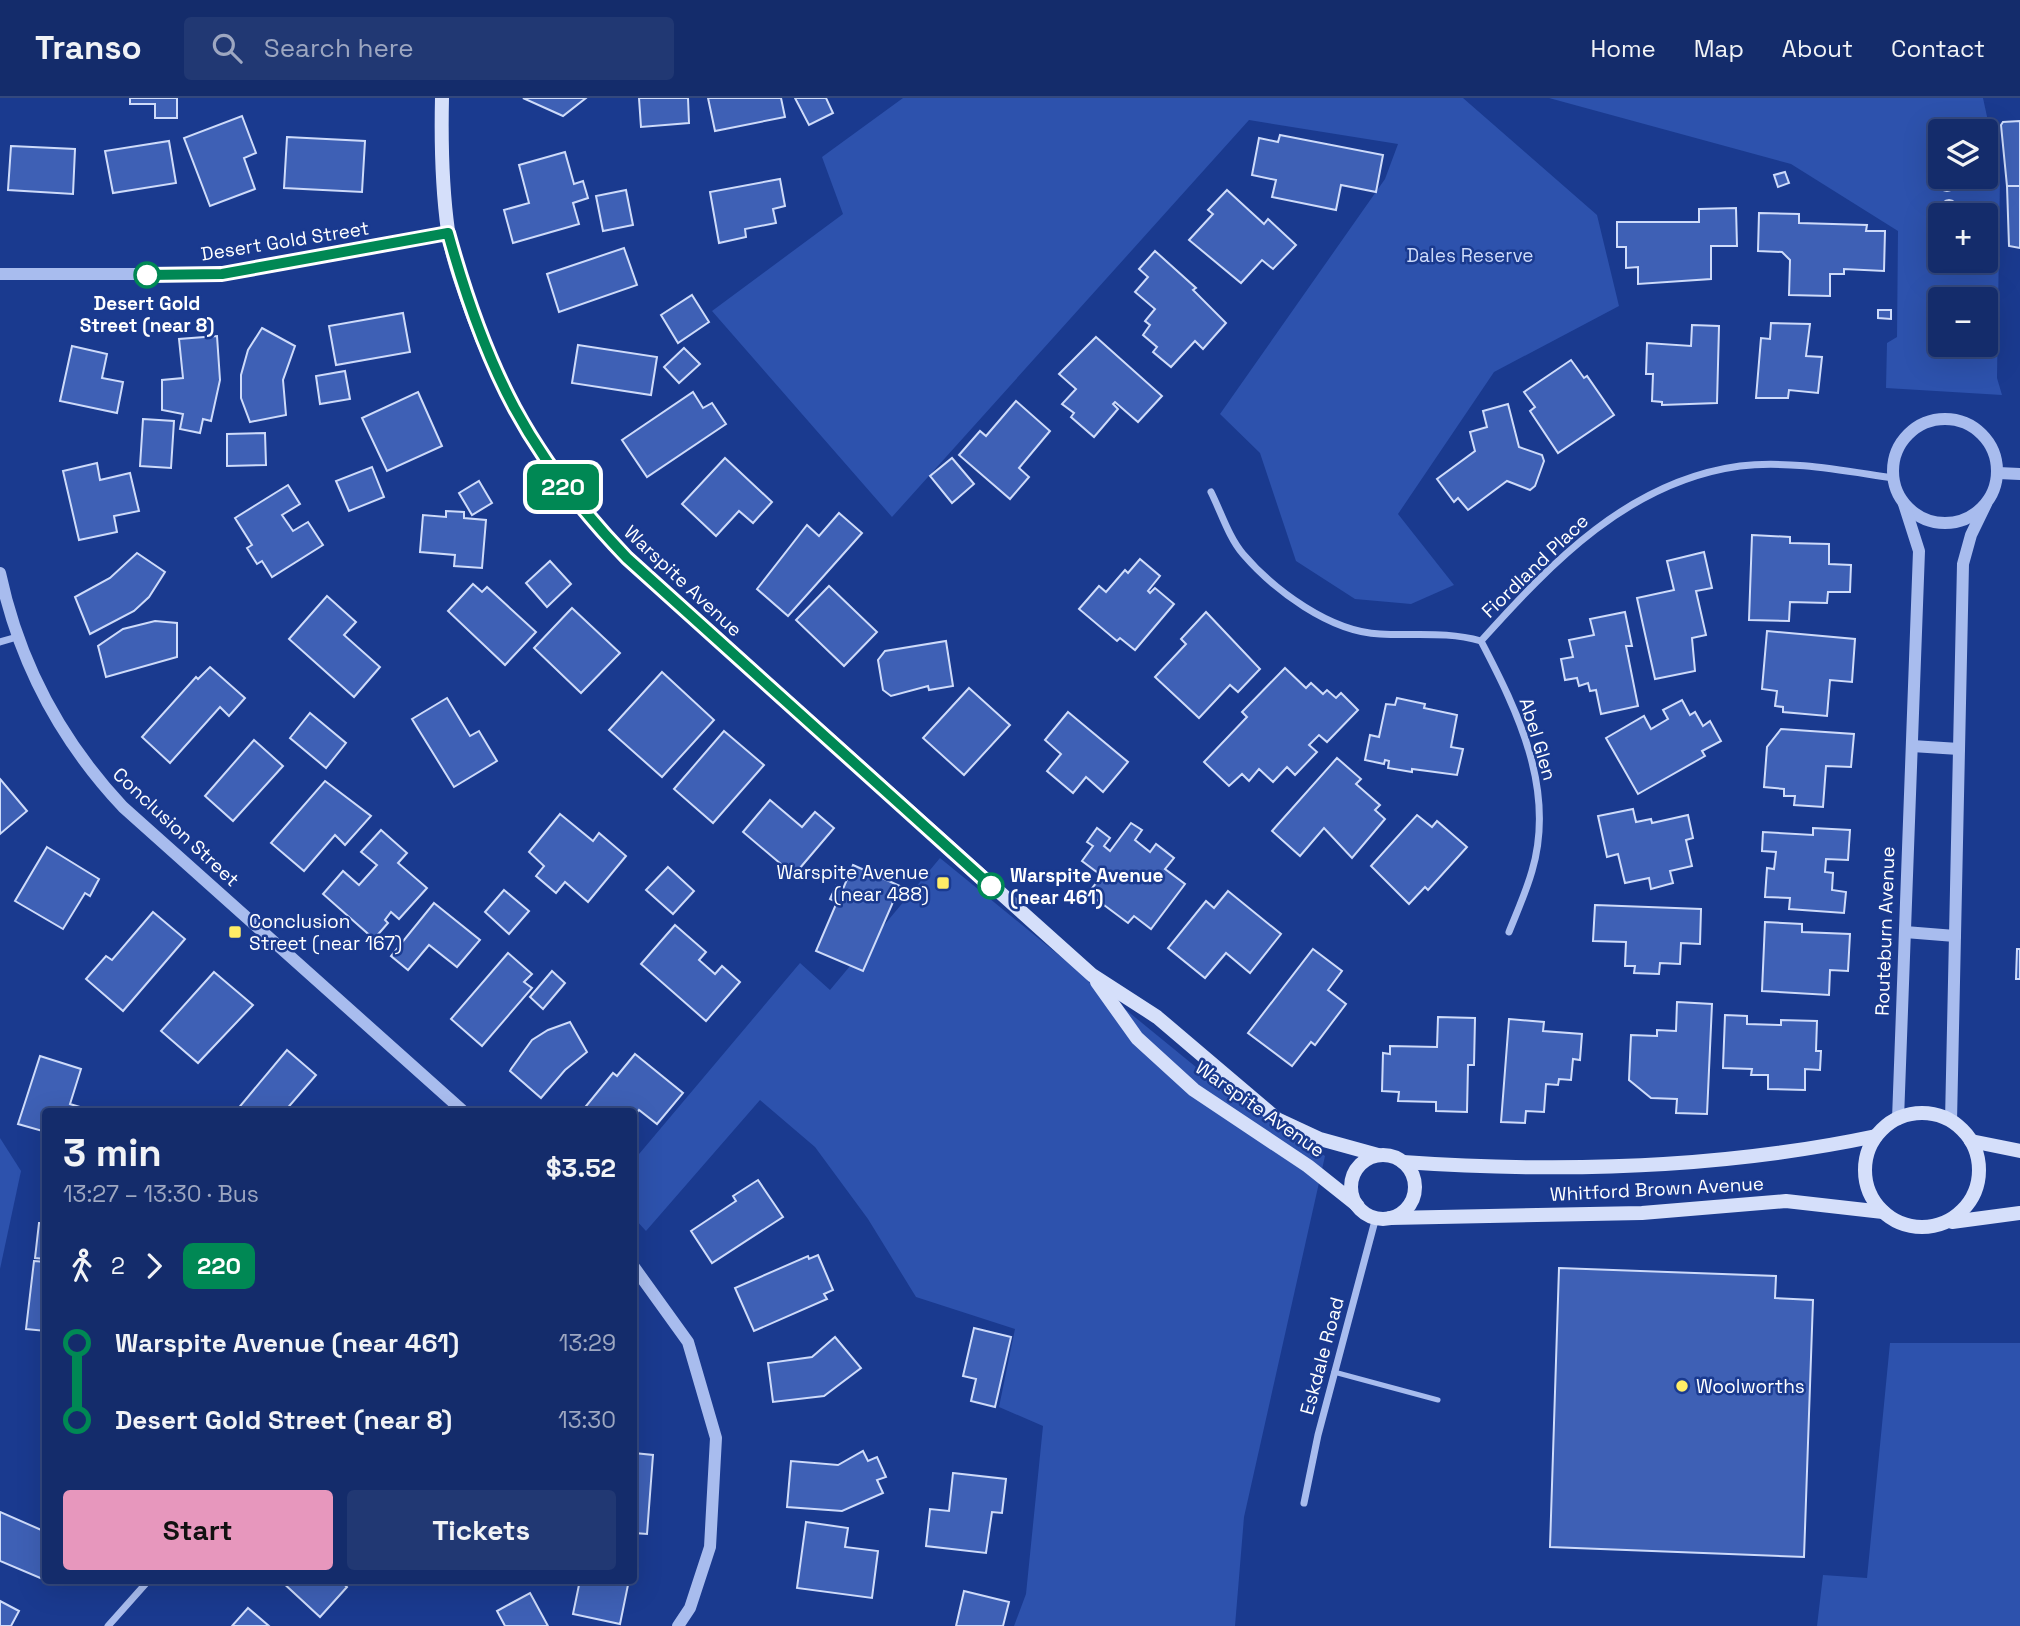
<!DOCTYPE html>
<html lang="en">
<head>
<meta charset="utf-8">
<style>
  :root { --surface:#142c6b; --page:#213873; --text:#f1f3f6; --muted:#9da7c1; --line:#33487e; --accent:#e797bd }
  body { margin:0; font-family:"Space Grotesk",sans-serif; background:var(--page); color:var(--text); height:100vh; display:flex; flex-direction:column; font-size:26px; white-space:nowrap }
  * { box-sizing:border-box; margin:0 }
  p { font-size:23px; color:var(--muted) }
  .icon { flex:none; width:38px; height:38px; fill:none; stroke:currentColor; stroke-width:2; stroke-linecap:round; stroke-linejoin:round }
  .map { position:relative; flex:1; overflow:hidden }
  .details { position:absolute; left:42px; top:1010px; width:595px; height:476px; display:flex; flex-direction:column; background:var(--surface); border-radius:7px; box-shadow:0 7px 28px #0002,0 0 0 2px var(--line) }
  .details>* { flex:none }
  .badge { padding:0 14px; border-radius:10px; font-size:24px; line-height:46px }
  .tools { position:absolute; left:1928px; top:21px; display:grid; gap:14px }
  .tools a { display:grid; place-items:center; width:70px; height:70px; border-radius:7px; background:var(--surface); box-shadow:0 7px 28px #0002,0 0 0 2px var(--line); font-size:35px }
  .map>.badge { position:absolute; translate:-50% -50%; box-shadow:0 0 0 4px #fff }
  .legs { display:flex; align-items:center; gap:10px; height:77px; padding:0 21px; font-size:23px }
  .legs p { margin-inline-start:auto }
  .head { display:flex; align-items:center; justify-content:space-between; height:119px; padding:0 21px }
  h1 { font-size:38px; font-weight:700; line-height:52px }
  .cta { display:flex; gap:14px; margin-top:auto; padding:14px 21px }
  .cta a { flex:1; height:80px; border-radius:7px; background:var(--accent); color:#111; font-size:28px; font-weight:700; line-height:80px; text-align:center }
  .cta a+a { background:var(--page); color:var(--text) }
  ul { padding:0 21px; list-style:none }
  li { display:flex; align-items:center; gap:24px; height:77px; font-size:26px }
  li i { display:grid; place-items:center; width:10px; height:100%; margin:0 9px; background:currentColor }
  li i::after { content:''; width:18px; height:18px; margin:-9px; border:5px solid; border-radius:50%; background:var(--surface) }
  li p { margin-inline-start:auto }
  li:first-child i { background:linear-gradient(#0000 50%,currentColor 0) }
  li:last-child i { background:linear-gradient(currentColor 50%,#0000 0) }
  header { display:flex; align-items:center; gap:42px; box-sizing:border-box; height:98px; padding:0 35px; background:var(--surface); border-bottom:2px solid var(--line) }
  header strong { font-size:33px }
  nav { display:flex; gap:38px; margin-inline-start:auto; font-size:24px }
  .search { width:490px; height:63px; background:var(--page); display:flex; align-items:center; gap:18px; box-sizing:border-box; padding:0 24px; border-radius:7px; color:var(--muted); font-size:26px }
  .map>svg:first-child { display:block }
  .green { fill:#2d52ad; fill-rule:evenodd }
  .building { fill:#3e60b5; stroke:#cedbfa; stroke-width:2 }
  .lines { fill:none; stroke-linecap:round; stroke-linejoin:round }
  .service { stroke:#a8bcee; stroke-width:5 }
  .minor { stroke:#a8bcee; stroke-width:7 }
  .tertiary { stroke:#a8bcee; stroke-width:12 }
  .secondary { stroke:#d5dffa; stroke-width:14 }
  .line-1-casing { stroke:#fff; stroke-width:16 }
  .line-1 { stroke:#008854; stroke-width:10 }
  .stop-1-dot { fill:#fff; stroke:#008854; stroke-width:3.5 }
  .poi-dot { fill:#ffed66; stroke:#1a3a8f; stroke-width:2.5 }
  .labels { text-anchor:middle; dominant-baseline:central; stroke-width:5; stroke-linejoin:round; paint-order:stroke }
  .street-label { font-size:19px; fill:#fff; stroke:#1a3a8f }
  .park-label { font-size:19px; fill:#cedbfa; stroke:#1a3a8f }
  .stop-label { font-size:19px; font-weight:bold; fill:#fff; stroke:#1a3a8f }
  .poi-label { font-size:19px; fill:#fff; stroke:#1a3a8f; text-anchor:start }
</style>
</head>
<body>
<header>
<strong>Transo</strong>
<div class="search"><svg class="icon" aria-label="search" viewBox="0 0 24 24"><circle cx="10" cy="10" r="6"/><path d="M15 15l6 6"/></svg>Search here</div>
<nav><a>Home</a><a>Map</a><a>About</a><a>Contact</a></nav>
</header>
<div class="map">
<svg width="2020" height="1528" viewBox="0 0 2020 1528">
  <rect width="100%" height="100%" fill="#1a3a8f"/>
  <!-- green -->
  <g class="green">
    <polygon points="903,0 1463,0 1597,117 1619,208 1494,274 1398,416 1454,487 1411,506 1355,501 1296,463 1260,355 1220,316 1385,81 1398,46 1249,22 892,419 712,213 843,116 822,59"/>
    <path d="M 1549,0 L 1983,0 L 2000,79 L 1997,280 L 2002,297 L 1886,290 L 1887,245 L 1897,239 L 1898,133 L 1791,66 ZM 1941,33 L 1986,33 L 1986,79 L 1941,79 ZM 1941,117 L 1986,117 L 1986,163 L 1941,163 ZM 1986,201 L 1986,247 L 1941,247 L 1941,201 Z"/>
    <polygon points="940,760 1229,996 1325,1058 1244,1419 1235,1528 1014,1528 1026,1496 1043,1328 999,1309 1015,1231 916,1199 868,1121 815,1049 760,1002 646,1133 634,1120 634,1062 800,865 830,892"/>
    <polygon points="0,1040 21,1073 0,1171"/>
    <polygon points="1890,1245 2020,1245 2020,1528 1817,1528 1823,1477 1867,1480"/>
  </g>
  <!-- building -->
  <g class="building">
    <polygon points="130,0 177,0 177,20 155,20 155,6 130,6"/>
    <polygon points="523,0 586,0 563,18"/>
    <polygon points="639,0 688,0 689,25 641,29"/>
    <polygon points="708,0 781,0 785,19 715,33"/>
    <polygon points="795,0 826,0 833,15 809,27"/>
    <polygon points="242,18 256,55 244,60 255,91 210,108 184,40"/>
    <polygon points="2020,23 2020,88 2007,88 2001,27 2003,24"/>
    <polygon points="1280,37 1383,57 1376,94 1341,87 1336,112 1272,99 1276,82 1252,77 1259,40 1278,44"/>
    <polygon points="287,39 365,43 362,94 284,90"/>
    <polygon points="169,43 176,85 113,95 105,53"/>
    <polygon points="11,48 75,51 73,96 8,92"/>
    <polygon points="565,54 574,86 583,83 588,100 573,105 579,126 513,145 504,112 529,105 519,67"/>
    <polygon points="1785,74 1789,85 1778,89 1774,77"/>
    <circle cx="1947" cy="85" r="8"/>
    <polygon points="780,81 785,108 773,111 776,125 745,131 746,139 719,145 710,94"/>
    <polygon points="2007,88 2020,88 2020,150 2009,148"/>
    <polygon points="626,92 633,127 603,133 596,98"/>
    <polygon points="1227,92 1264,126 1268,121 1296,147 1273,171 1262,162 1241,185 1189,142 1213,116 1208,112"/>
    <circle cx="1949" cy="110" r="8"/>
    <polygon points="1736,110 1737,148 1711,148 1711,181 1638,186 1638,169 1626,170 1626,149 1617,149 1617,124 1699,124 1699,111"/>
    <polygon points="1759,115 1799,116 1799,125 1867,127 1866,133 1885,133 1884,173 1844,171 1844,176 1830,176 1830,198 1789,197 1790,162 1782,154 1758,153"/>
    <polygon points="624,150 637,187 559,214 547,176"/>
    <polygon points="1155,153 1196,190 1193,192 1226,225 1203,251 1195,243 1171,269 1153,254 1157,249 1143,237 1150,227 1145,223 1155,211 1135,194 1148,179 1139,171"/>
    <polygon points="692,197 709,224 678,245 661,217"/>
    <polygon points="1878,212 1891,212 1891,221 1878,220"/>
    <polygon points="403,215 410,254 336,267 329,228"/>
    <polygon points="1771,225 1810,226 1806,258 1822,259 1818,295 1789,292 1788,300 1756,300 1761,240 1770,241"/>
    <polygon points="1692,227 1719,228 1717,305 1662,307 1662,304 1652,303 1653,276 1646,276 1647,245 1691,248"/>
    <polygon points="262,230 295,248 283,282 286,317 250,324 241,300 241,277 248,252"/>
    <polygon points="217,238 220,282 211,323 203,321 200,335 180,331 183,316 162,312 162,282 183,280 179,241"/>
    <polygon points="1096,239 1162,298 1138,324 1115,304 1113,306 1118,311 1094,339 1071,319 1074,315 1062,306 1076,291 1059,276"/>
    <polygon points="578,247 657,259 651,297 572,285"/>
    <polygon points="72,248 107,256 102,280 123,284 117,315 60,303"/>
    <polygon points="684,250 700,266 679,285 664,269"/>
    <polygon points="1571,262 1584,280 1587,278 1614,317 1558,355 1530,313 1535,309 1524,294"/>
    <polygon points="345,273 350,301 320,306 316,278"/>
    <polygon points="418,294 442,348 387,373 362,320"/>
    <polygon points="693,294 703,310 712,305 726,326 647,379 622,342"/>
    <polygon points="1016,303 1050,333 1019,370 1029,379 1010,401 959,357 980,333 986,338"/>
    <polygon points="1508,306 1519,349 1542,357 1544,363 1535,388 1530,392 1507,383 1468,412 1458,400 1454,404 1437,381 1475,353 1470,334 1487,329 1483,313"/>
    <polygon points="143,321 174,323 171,370 140,368"/>
    <polygon points="265,335 266,367 227,368 227,336"/>
    <polygon points="725,360 772,404 753,425 739,413 716,438 682,406"/>
    <polygon points="952,360 974,386 952,405 930,378"/>
    <polygon points="97,365 100,382 130,375 139,413 114,418 117,434 79,442 63,373"/>
    <polygon points="372,369 384,399 349,413 336,383"/>
    <polygon points="479,383 492,405 472,417 459,395"/>
    <polygon points="288,387 300,406 282,417 293,433 308,424 323,447 272,479 262,463 257,466 247,450 252,447 235,420"/>
    <polygon points="446,413 464,414 464,420 486,422 482,470 454,468 455,457 420,454 423,417 446,419"/>
    <polygon points="839,415 862,435 788,518 757,491 807,427 819,438"/>
    <polygon points="1752,437 1790,439 1790,445 1829,446 1829,466 1851,467 1850,494 1828,494 1827,505 1790,504 1789,523 1749,522"/>
    <polygon points="1704,454 1712,490 1696,493 1706,537 1692,540 1695,573 1655,581 1637,500 1674,492 1667,463"/>
    <polygon points="137,455 165,474 149,499 134,513 90,536 75,499 110,480"/>
    <polygon points="1140,461 1160,478 1148,493 1150,495 1155,490 1174,506 1135,552 1120,540 1117,543 1079,511 1099,488 1106,494 1125,472 1128,475"/>
    <polygon points="550,463 571,486 547,509 526,485"/>
    <polygon points="473,486 482,494 487,489 536,534 505,567 448,513"/>
    <polygon points="829,488 877,534 844,568 796,522"/>
    <polygon points="327,498 356,524 344,537 380,569 354,599 289,541"/>
    <polygon points="572,510 620,555 581,595 534,550"/>
    <polygon points="1206,514 1260,571 1238,594 1230,587 1199,620 1155,579 1186,546 1181,541"/>
    <polygon points="1625,514 1632,548 1626,548 1638,608 1601,616 1596,592 1590,593 1588,585 1579,588 1577,580 1565,582 1561,561 1573,559 1569,542 1594,537 1590,521"/>
    <polygon points="155,523 177,525 177,559 106,579 98,548 123,531"/>
    <polygon points="1767,533 1855,541 1852,584 1830,582 1827,618 1783,614 1783,609 1775,608 1777,593 1762,591"/>
    <polygon points="946,543 953,588 929,592 928,588 891,598 883,592 878,562 885,553"/>
    <polygon points="210,569 245,600 229,618 220,609 170,665 142,639 196,579 198,581"/>
    <polygon points="1285,570 1306,590 1311,585 1323,596 1327,592 1336,600 1341,595 1358,612 1327,644 1319,637 1309,647 1317,654 1295,677 1287,669 1273,684 1259,671 1249,683 1242,676 1229,688 1204,664 1247,619 1242,614"/>
    <polygon points="662,574 714,622 662,679 609,632"/>
    <polygon points="969,590 1010,627 964,677 923,640"/>
    <polygon points="447,600 470,638 479,633 497,663 454,689 412,621"/>
    <polygon points="1397,600 1425,606 1424,610 1457,617 1451,649 1463,651 1457,677 1412,671 1412,674 1388,670 1389,663 1385,662 1384,666 1365,662 1370,637 1379,639 1386,606 1395,607"/>
    <polygon points="1682,602 1690,617 1695,614 1703,628 1710,623 1721,643 1702,653 1705,658 1638,696 1606,640 1644,618 1651,631 1668,621 1663,612"/>
    <polygon points="1068,614 1128,664 1103,694 1086,679 1073,695 1047,673 1061,656 1045,642"/>
    <polygon points="310,615 346,645 326,670 290,640"/>
    <polygon points="1781,631 1854,636 1851,669 1826,668 1823,709 1794,707 1795,698 1784,698 1784,691 1764,689 1767,649"/>
    <polygon points="724,633 764,667 713,725 674,691"/>
    <polygon points="254,642 283,668 233,723 205,698"/>
    <polygon points="1337,660 1361,681 1356,686 1380,707 1375,712 1385,721 1352,760 1324,730 1300,758 1272,733"/>
    <polygon points="0,681 27,713 0,736"/>
    <polygon points="325,683 371,718 345,747 335,737 304,773 271,745"/>
    <polygon points="770,702 802,729 815,714 834,730 794,777 743,734"/>
    <polygon points="1633,711 1636,724 1651,721 1652,725 1688,717 1693,740 1686,742 1692,768 1670,773 1673,785 1651,791 1649,780 1625,785 1618,756 1607,759 1598,718"/>
    <polygon points="560,716 593,743 599,735 626,758 588,804 565,784 556,795 536,778 544,768 529,754"/>
    <polygon points="1417,717 1432,729 1437,723 1467,749 1428,792 1425,789 1409,806 1371,768"/>
    <polygon points="1131,725 1142,732 1135,742 1150,754 1156,746 1174,760 1165,771 1185,786 1151,831 1134,818 1128,825 1088,795 1102,778 1082,763 1093,748 1087,744 1097,730 1110,740 1104,748 1110,753"/>
    <polygon points="1813,730 1850,732 1848,762 1826,761 1825,774 1833,775 1832,792 1846,794 1844,815 1789,811 1790,800 1765,799 1767,770 1774,771 1776,754 1762,753 1763,734 1813,737"/>
    <polygon points="381,732 407,755 398,765 427,790 399,821 391,814 385,822 388,825 374,841 323,796 343,773 359,787 377,767 361,754"/>
    <polygon points="47,749 99,781 90,798 85,795 63,831 15,803"/>
    <polygon points="853,767 900,788 863,873 816,853 837,804 830,801 836,788 843,791"/>
    <polygon points="668,769 694,793 673,816 646,792"/>
    <polygon points="504,792 529,813 509,836 485,814"/>
    <polygon points="1228,793 1281,836 1250,875 1226,855 1205,880 1168,850 1206,803 1214,810"/>
    <polygon points="434,805 480,842 457,869 429,847 408,872 391,858"/>
    <polygon points="1595,807 1701,811 1700,846 1681,845 1680,866 1660,865 1659,876 1634,875 1635,868 1625,868 1626,844 1593,843"/>
    <polygon points="153,814 185,841 123,913 86,881 106,858 112,862"/>
    <polygon points="1765,824 1802,826 1802,834 1850,836 1848,873 1830,872 1829,897 1762,893"/>
    <polygon points="675,827 706,854 699,862 715,876 722,868 740,884 706,923 641,866"/>
    <polygon points="1313,851 1342,873 1328,892 1346,906 1315,947 1311,944 1292,968 1248,935"/>
    <polygon points="2017,851 2020,851 2020,881 2016,881"/>
    <polygon points="508,855 532,876 524,884 532,890 482,948 451,921"/>
    <polygon points="552,873 565,885 543,911 530,899"/>
    <polygon points="214,874 253,907 198,965 161,933"/>
    <polygon points="1677,904 1712,906 1707,1016 1676,1015 1677,1001 1651,1000 1629,982 1631,937 1657,938 1657,932 1676,933"/>
    <polygon points="1725,917 1747,918 1747,926 1781,927 1781,922 1817,923 1816,953 1821,953 1820,972 1805,971 1805,992 1768,991 1768,977 1751,977 1752,971 1723,970"/>
    <polygon points="1438,919 1475,920 1474,967 1468,967 1467,1014 1436,1013 1436,1004 1398,1003 1399,994 1382,993 1383,955 1390,956 1390,948 1437,949"/>
    <polygon points="1509,921 1544,924 1543,933 1582,936 1580,962 1573,961 1571,982 1559,981 1558,987 1546,986 1544,1014 1526,1013 1525,1025 1501,1024"/>
    <polygon points="570,924 587,954 565,972 541,1000 510,973 511,971 532,942 548,932"/>
    <polygon points="287,952 316,977 285,1013 236,1013"/>
    <polygon points="635,956 683,995 657,1026 639,1012 634,1019 634,1013 582,1013 613,975 617,978"/>
    <polygon points="40,958 81,971 70,1006 83,1010 82,1013 46,1013 46,1034 18,1026"/>
    <polygon points="758,1082 783,1119 712,1165 691,1133 736,1103 733,1098"/>
    <polygon points="39,1125 46,1125 46,1161 35,1160"/>
    <polygon points="818,1157 833,1192 824,1196 827,1201 754,1233 735,1190 808,1158 809,1161"/>
    <polygon points="34,1163 46,1164 46,1233 26,1231"/>
    <polygon points="1559,1170 1776,1178 1775,1200 1813,1202 1804,1459 1550,1449"/>
    <polygon points="974,1230 1011,1239 995,1309 971,1303 976,1281 963,1278"/>
    <polygon points="835,1239 861,1270 824,1298 773,1304 768,1265 812,1259"/>
    <polygon points="863,1353 868,1363 877,1359 886,1379 877,1382 883,1395 842,1413 787,1409 791,1363 838,1367"/>
    <polygon points="634,1355 653,1357 647,1436 634,1435"/>
    <polygon points="953,1375 1006,1381 1002,1415 992,1414 986,1455 926,1448 930,1411 949,1413"/>
    <polygon points="0,1414 46,1434 45,1482 0,1463"/>
    <polygon points="806,1424 848,1430 845,1449 878,1453 872,1500 797,1490"/>
    <polygon points="280,1482 339,1482 347,1489 320,1519"/>
    <polygon points="580,1482 629,1482 620,1526 573,1516"/>
    <polygon points="964,1493 1009,1504 1003,1528 956,1528"/>
    <polygon points="530,1495 548,1528 505,1528 497,1513"/>
    <polygon points="0,1503 19,1513 11,1528 0,1528"/>
    <polygon points="248,1510 269,1528 232,1528"/>
  </g>
  <g class="lines">
    <!-- service -->
    <polyline class="service" points="1334,1274 1438,1302"/>
    <!-- minor -->
    <g class="minor">
      <path d="M 1211,394 C 1221,414 1229,440 1243,456 C 1274,492 1330,534 1380,536 C 1415,538 1446,533 1481,543 C 1552,464 1629,383 1740,368 C 1790,362 1844,373 1893,380"/>
      <path d="M 1481,543 C 1518,614 1556,692 1532,773 C 1526,794 1517,814 1509,834"/>
      <polyline points="0,544 17,539"/>
      <polyline points="1304,1405 1318,1337 1376,1119"/>
      <polyline points="108,1528 149,1482"/>
    </g>
    <!-- tertiary -->
    <g class="tertiary">
      <polyline points="0,176 222,176 448,135"/>
      <circle cx="1945" cy="373" r="52"/>
      <polyline points="1998,375 2020,376"/>
      <path d="M 0,475 C 19,564 61,643 123,709 L 463,1013"/>
      <polyline points="1912,648 1959,651"/>
      <polyline points="1905,834 1955,838"/>
      <polyline points="1898,1021 1919,453 1904,406"/>
      <polyline points="1951,1023 1963,466 1971,437 1986,406"/>
      <polyline points="634,1169 688,1244 716,1340 710,1449 690,1510 678,1528"/>
    </g>
    <!-- secondary -->
    <g class="secondary">
      <path d="M 442,0 C 441,44 442,90 448,133 C 452,160 463,189 472,215 C 509,315 553,383 627,460 L 1092,877 L 1157,919 L 1277,1021 L 1320,1041 L 1378,1057"/>
      <polyline points="1097,884 1137,940 1194,992 1308,1068 1357,1107"/>
      <circle cx="1922" cy="1072" r="57"/>
      <polyline points="1971,1043 2020,1053"/>
      <circle cx="1383" cy="1089" r="32"/>
      <path d="M 1403,1064 C 1562,1075 1720,1071 1876,1038"/>
      <polyline points="1390,1120 1642,1115 1786,1103 1883,1114"/>
      <polyline points="1952,1124 2020,1115"/>
    </g>
  </g>
  <g class="lines">
    <defs>
      <path id="line-1" d="M 147,177 L 222,176 L 448,135 C 486,272 528,357 627,460 L 991,788"/>
    </defs>
    <!-- line-1 casing -->
    <use href="#line-1" class="line-1-casing"/>
    <!-- line-1 -->
    <use href="#line-1" class="line-1"/>
  </g>
  <!-- markers -->
  <g class="stop-1-dot">
    <circle cx="147" cy="177" r="12"/>
    <circle cx="991" cy="788" r="12"/>
  </g>
  <g class="poi-dot">
    <rect x="936" y="778" width="14" height="14" rx="3.5"/>
    <rect x="228" y="827" width="14" height="14" rx="3.5"/>
    <circle cx="1682" cy="1288" r="7"/>
  </g>
  <g class="labels">
    <!-- street labels -->
    <g class="street-label">
      <text transform="translate(285 143) rotate(-9)">Desert Gold Street</text>
      <text transform="translate(1535 468) rotate(-44)">Fiordland Place</text>
      <text transform="translate(683 483) rotate(43)">Warspite Avenue</text>
      <text transform="translate(1538 641) rotate(73)">Abel Glen</text>
      <text transform="translate(176 729) rotate(43)">Conclusion Street</text>
      <text transform="translate(1885 833) rotate(-88)">Routeburn Avenue</text>
      <text transform="translate(1260 1011) rotate(35)">Warspite Avenue</text>
      <text transform="translate(1657 1091) rotate(-3)">Whitford Brown Avenue</text>
      <text transform="translate(1322 1258) rotate(-75)">Eskdale Road</text>
    </g>
    <!-- park labels -->
    <g class="park-label">
      <text x="1470" y="157">Dales Reserve</text>
    </g>
    <!-- stop labels -->
    <g class="stop-label">
      <text x="147" y="205">Desert Gold<tspan x="147" dy="22">Street (near 8)</tspan></text>
      <text x="1010" y="777" text-anchor="start">Warspite Avenue<tspan x="1010" dy="22">(near 461)</tspan></text>
    </g>
    <!-- poi labels -->
    <g class="poi-label">
      <text x="929" y="774" text-anchor="end">Warspite Avenue<tspan x="929" dy="22">(near 488)</tspan></text>
      <text x="249" y="823">Conclusion<tspan x="249" dy="22">Street (near 167)</tspan></text>
      <text x="1696" y="1288">Woolworths</text>
    </g>
  </g>
</svg>
<div class="tools">
<a><svg class="icon" aria-label="layers" viewBox="0 0 24 24"><path d="M12 4l9 5-9 5-9-5zM3 14l9 5 9-5"/></svg></a>
<a>+</a>
<a>−</a>
</div>
<b class="badge" style="left:563px;top:389px;background:#008854;color:#fff">220</b>
<section class="details">
<div class="head"><div><h1>3 min</h1><p>13:27 – 13:30 · Bus</p></div><b>$3.52</b></div>
<div class="legs"><svg class="icon" aria-label="walk" viewBox="0 0 24 24"><circle cx="13" cy="4" r="2"/><path d="M13 8l-2 6 4 7M11 14l-3 7M7 12l3-4h3l4 4"/></svg>2<svg class="icon" aria-label="forward" viewBox="0 0 24 24"><path d="M9 5l7 7-7 7"/></svg><b class="badge" style="background:#008854;color:#fff">220</b></div>
<ul>
<li><i style="color:#008854"></i><b>Warspite Avenue (near 461)</b><p>13:29</p></li>
<li><i style="color:#008854"></i><b>Desert Gold Street (near 8)</b><p>13:30</p></li>
</ul>
<div class="cta"><a>Start</a><a>Tickets</a></div>
</section>
</div>
</body>
</html>
